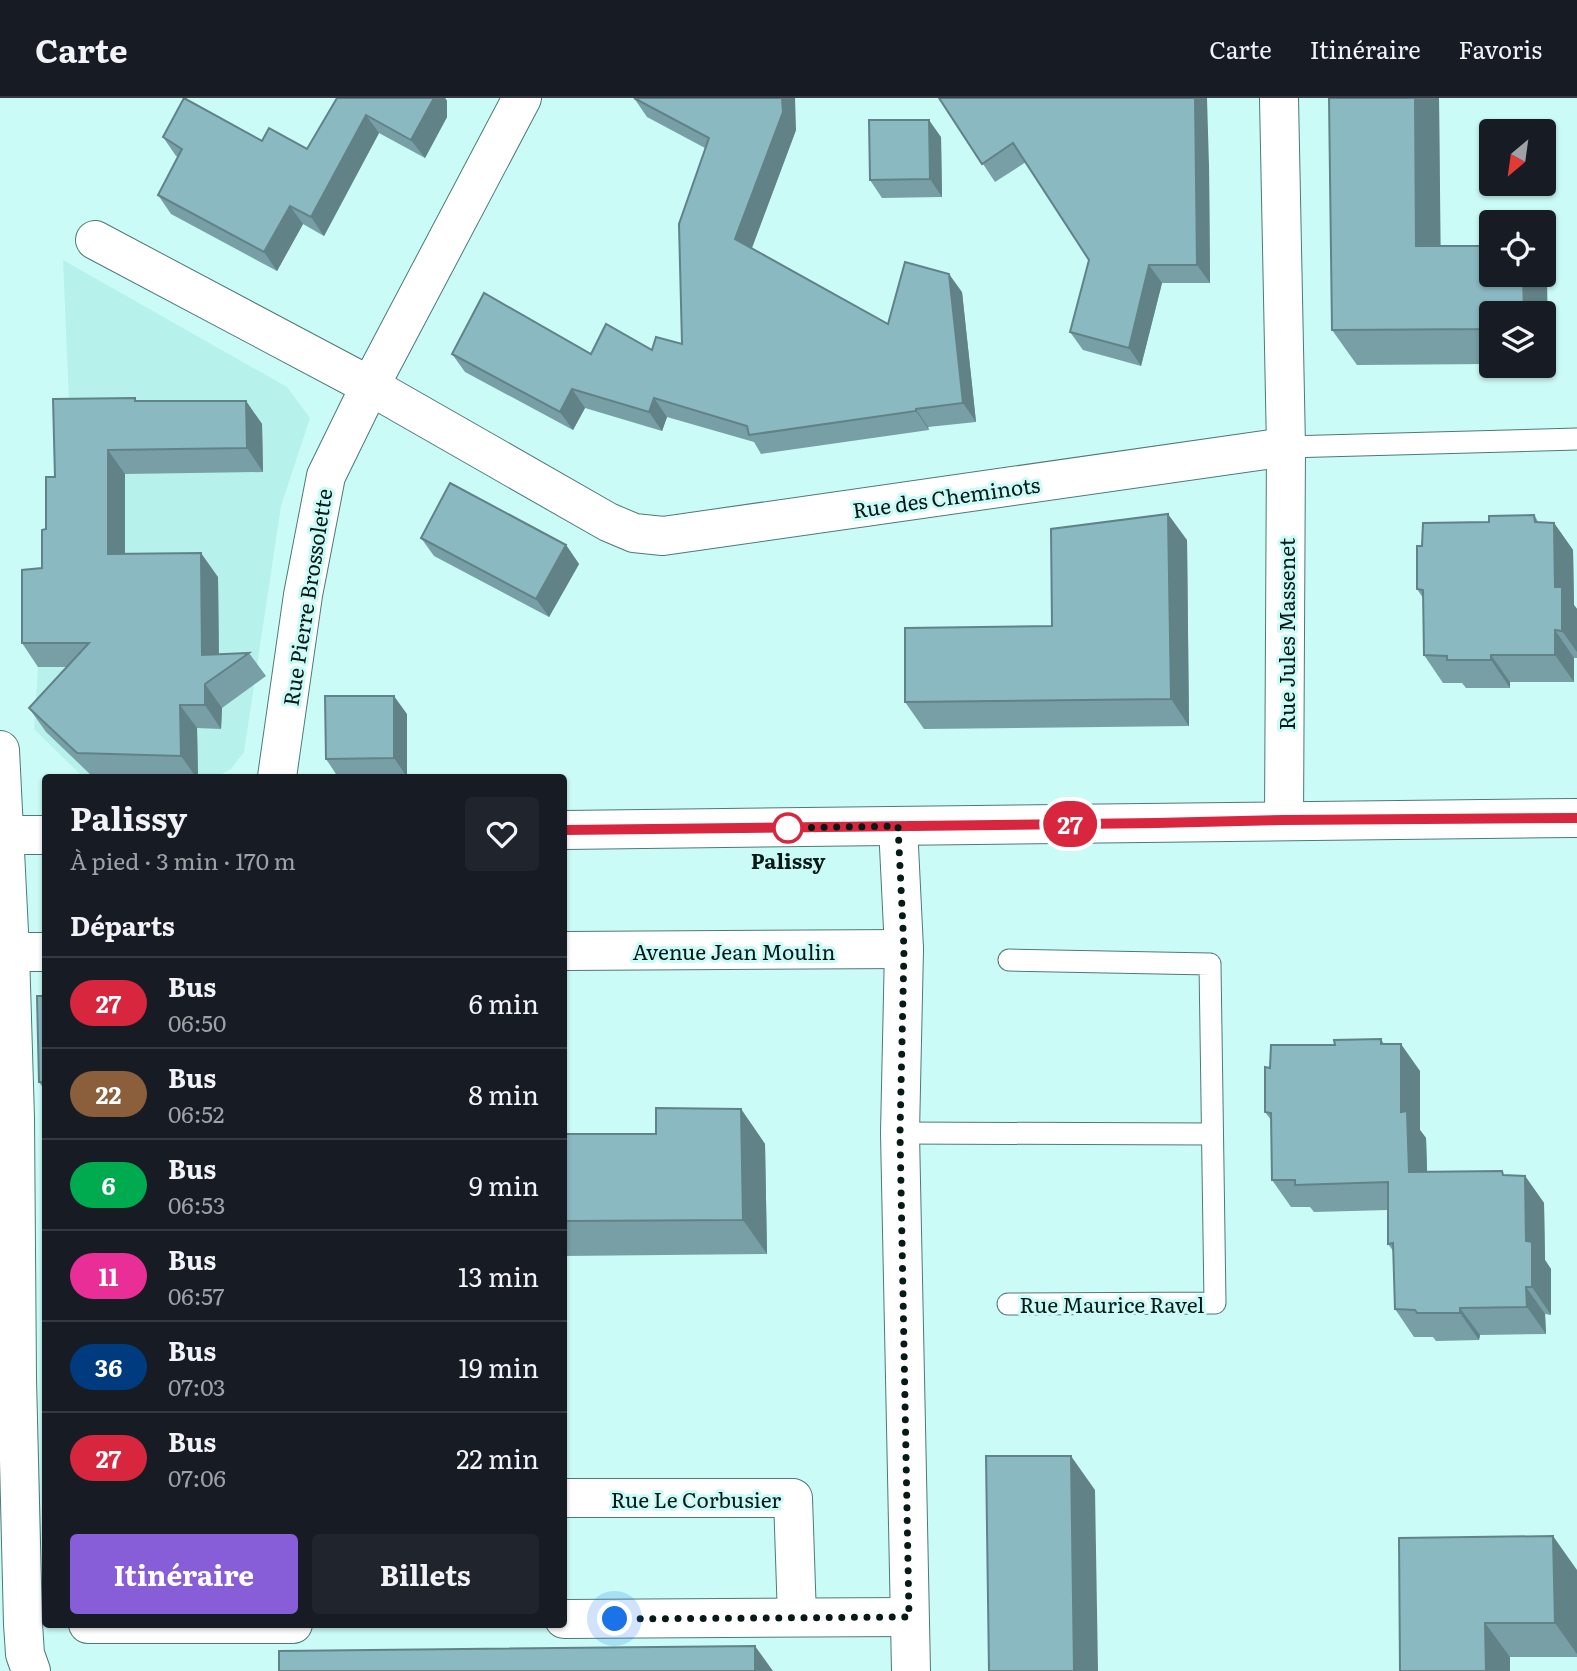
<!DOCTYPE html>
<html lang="fr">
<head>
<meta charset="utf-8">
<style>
  :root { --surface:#171b24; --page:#20242c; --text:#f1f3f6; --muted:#9ea1a6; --line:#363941; --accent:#875ed8 }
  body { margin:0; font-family:Literata,serif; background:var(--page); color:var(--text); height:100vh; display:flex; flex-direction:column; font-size:26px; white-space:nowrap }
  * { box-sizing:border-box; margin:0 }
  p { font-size:23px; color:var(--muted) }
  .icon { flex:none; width:38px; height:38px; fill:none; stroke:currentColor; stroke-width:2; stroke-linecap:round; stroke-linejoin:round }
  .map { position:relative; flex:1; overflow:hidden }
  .panel { position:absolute; left:42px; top:676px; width:525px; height:854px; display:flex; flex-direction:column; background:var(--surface); border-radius:7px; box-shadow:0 2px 5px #0004 }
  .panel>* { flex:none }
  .badge { padding:0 14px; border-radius:23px; font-size:24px; line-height:46px }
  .needle { width:46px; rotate:209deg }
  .controls { position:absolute; left:1479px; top:21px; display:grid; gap:14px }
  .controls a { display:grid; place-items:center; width:77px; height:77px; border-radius:7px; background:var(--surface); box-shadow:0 2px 5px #0004; font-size:35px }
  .you { position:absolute; width:35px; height:35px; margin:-18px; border:5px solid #fff; border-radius:50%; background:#1a73e8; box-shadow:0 0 0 10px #1a73e833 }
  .map>.badge { position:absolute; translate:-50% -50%; box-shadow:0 0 0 4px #fff }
  h2 { padding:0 28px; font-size:26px; line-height:63px }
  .round { display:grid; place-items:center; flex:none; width:74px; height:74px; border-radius:7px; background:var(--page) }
  .head { display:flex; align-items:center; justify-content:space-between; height:119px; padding:0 28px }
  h1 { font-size:33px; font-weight:700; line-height:52px }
  .action { display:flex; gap:14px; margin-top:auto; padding:14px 28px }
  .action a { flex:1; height:80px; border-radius:7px; background:var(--accent); color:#fff; font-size:28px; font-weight:700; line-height:80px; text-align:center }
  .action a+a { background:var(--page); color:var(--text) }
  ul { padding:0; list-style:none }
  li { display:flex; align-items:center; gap:21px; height:91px; padding:0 28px; border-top:2px solid var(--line) }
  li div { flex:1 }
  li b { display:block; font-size:26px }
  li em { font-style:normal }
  li .badge { min-width:77px; font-weight:700; text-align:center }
  header { display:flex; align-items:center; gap:42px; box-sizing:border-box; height:98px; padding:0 35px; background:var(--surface); border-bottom:2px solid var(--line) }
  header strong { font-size:33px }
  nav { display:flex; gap:38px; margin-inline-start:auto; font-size:24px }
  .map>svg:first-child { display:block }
  .built { fill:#b6f1eb }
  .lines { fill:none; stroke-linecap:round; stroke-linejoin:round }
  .service-casing { stroke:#4d7a76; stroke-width:23 }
  .minor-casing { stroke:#4d7a76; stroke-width:40 }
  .tertiary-casing { stroke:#4d7a76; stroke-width:40 }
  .service { stroke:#fff; stroke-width:21 }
  .minor { stroke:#fff; stroke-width:38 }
  .tertiary { stroke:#fff; stroke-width:38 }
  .wall { fill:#789fa6 }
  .shaded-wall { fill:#618287 }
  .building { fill:#8bb9c1; stroke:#618287; stroke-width:2 }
  .line-casing { stroke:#fff; stroke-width:16 }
  .line { stroke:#d7263d; stroke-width:10 }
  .walk { stroke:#071a18; stroke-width:7; stroke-dasharray:0 12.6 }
  .stop-dot { fill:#fff; stroke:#d7263d; stroke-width:3.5 }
  .labels { text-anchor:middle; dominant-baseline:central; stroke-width:6; stroke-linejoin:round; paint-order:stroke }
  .street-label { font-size:21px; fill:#071a18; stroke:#cbfbf7 }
  .stop-label { font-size:21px; font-weight:bold; fill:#071a18; stroke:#cbfbf7 }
</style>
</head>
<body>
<header>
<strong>Carte</strong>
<nav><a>Carte</a><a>Itinéraire</a><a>Favoris</a></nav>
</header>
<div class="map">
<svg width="1577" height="1573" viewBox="0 0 1577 1573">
  <rect width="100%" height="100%" fill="#cbfbf7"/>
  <!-- built -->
  <polygon class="built" points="63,162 287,289 310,320 281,408 244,654 231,671 216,679 83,679 34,631 38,569 70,325"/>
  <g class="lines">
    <defs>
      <g id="service">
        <polyline points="1286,349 1577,341"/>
        <polyline points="900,1035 1212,1036"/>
        <polyline points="1008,1206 1215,1205 1210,866 1009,862"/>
      </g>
      <g id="minor">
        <polyline points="1279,0 1286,349 1284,722"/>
        <polyline points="95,142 370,288 608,424 634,435 663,438 1286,349"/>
        <polyline points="0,652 10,854 15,1020 17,1281 23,1526 25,1556 31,1573"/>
        <polyline points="277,679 303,497 326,378 370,288 522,0"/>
        <polyline points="898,728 904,851 900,1035 911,1573"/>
        <polyline points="564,853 904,851"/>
        <polyline points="10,854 46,854"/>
        <polyline points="564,1400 793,1400 797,1519"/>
        <polyline points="564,1521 909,1519"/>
        <polyline points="88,1526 293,1526"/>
      </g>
      <g id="tertiary">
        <path d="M 564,732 C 901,729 1239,722 1577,720"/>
        <polyline points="0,737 46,737"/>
      </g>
    </defs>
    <!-- service casing -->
    <use href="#service" class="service-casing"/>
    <!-- minor casing -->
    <use href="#minor" class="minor-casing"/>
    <!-- tertiary casing -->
    <use href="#tertiary" class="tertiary-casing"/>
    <!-- service -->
    <use href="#service" class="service"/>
    <!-- minor -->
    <use href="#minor" class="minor"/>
    <!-- tertiary -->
    <use href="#tertiary" class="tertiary"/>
  </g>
  <!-- wall -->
  <g class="wall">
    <polygon points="337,0 445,0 447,3 447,19 425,60 379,35 324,138 303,126 277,173 171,116 158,97 178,59 176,58 163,39 262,43 307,51"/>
    <polygon points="634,0 796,32 752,150 888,226 962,194 976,324 928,329 929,332 761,356 754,344 667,319 662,333 585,310 573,332 465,274 452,256 591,256 652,252 682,246 705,50 647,19"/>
    <polygon points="939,0 1209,68 1210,185 1162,185 1141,268 1083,252 1070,234 1089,162 1026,64 995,84"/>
    <polygon points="1439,0 1440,148 1547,182 1548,266 1544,266 1544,215 1491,215 1491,266 1357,267 1332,232"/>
    <polygon points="941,39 942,99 882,100 870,82"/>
    <polygon points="135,300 137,303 246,303 262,326 263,374 125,376 125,456 218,479 219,556 249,555 266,578 222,610 221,631 197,630 198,679 93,679 46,634 29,610 67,569 38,569 22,545 42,470 46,431 55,379"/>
    <polygon points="1534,417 1539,425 1554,425 1573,452 1574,507 1577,511 1577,560 1574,560 1574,584 1510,584 1510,590 1466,590 1462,585 1443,585 1424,557 1423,500 1417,491 1422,448 1489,424"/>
    <polygon points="421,440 566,447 579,466 549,519 434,458"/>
    <polygon points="1187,442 1189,628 924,631 905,604 1052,528"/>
    <polygon points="407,616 407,679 338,679 326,661"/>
    <polygon points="46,898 45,993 39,984"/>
    <polygon points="1381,941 1384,946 1420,973 1420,1032 1426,1040 1427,1074 1525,1078 1544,1105 1545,1162 1551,1171 1551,1217 1545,1216 1546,1236 1480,1237 1479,1242 1436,1243 1433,1239 1414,1239 1395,1211 1394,1154 1388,1146 1388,1112 1314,1114 1310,1109 1291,1109 1272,1082 1271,1022 1265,1014 1270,970 1335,947"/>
    <polygon points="741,1011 765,1046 767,1156 564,1158 564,1036 656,1036"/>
    <polygon points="1577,1472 1577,1559 1510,1559 1510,1573 1400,1573"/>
  </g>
  <!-- shaded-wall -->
  <g class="shaded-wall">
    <polygon points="434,0 445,0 447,3 447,19 425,60 411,42"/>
    <polygon points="782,0 795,0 796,32 748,160 735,141"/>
    <polygon points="1195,0 1207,0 1209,68 1210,185 1197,167"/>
    <polygon points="1415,0 1439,0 1441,183 1416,148"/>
    <polygon points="366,17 379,35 324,138 311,119"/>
    <polygon points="929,22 941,39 942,99 930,81"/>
    <polygon points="290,108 303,126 277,173 264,154"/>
    <polygon points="1149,167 1162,185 1141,268 1129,250"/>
    <polygon points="949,176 962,194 976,324 963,305"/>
    <polygon points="1523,177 1543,177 1547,182 1548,266 1544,259 1544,215 1524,215"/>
    <polygon points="572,291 585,310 573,332 560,314"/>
    <polygon points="654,300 667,319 662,333 649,314"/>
    <polygon points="246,303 262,326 263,374 247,350"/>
    <polygon points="916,311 928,329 929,332 916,313"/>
    <polygon points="108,352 125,376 125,480 108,456"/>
    <polygon points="1168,416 1187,442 1189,628 1171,601"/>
    <polygon points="1554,425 1573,452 1574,507 1577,511 1577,554 1562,533 1555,489"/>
    <polygon points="566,447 579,466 549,519 536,501"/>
    <polygon points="201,455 218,479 219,576 202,557"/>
    <polygon points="1555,532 1574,560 1574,584 1555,557"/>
    <polygon points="1491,557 1510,584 1510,590 1491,562"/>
    <polygon points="205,586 222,610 221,631 205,607"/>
    <polygon points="394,598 407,616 407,679 394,660"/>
    <polygon points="180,607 197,630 198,679 196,679 181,658"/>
    <polygon points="1401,946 1420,973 1420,1032 1426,1040 1428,1102 1409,1074 1401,1014"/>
    <polygon points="741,1011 765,1046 767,1156 743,1122"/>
    <polygon points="1525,1078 1544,1105 1545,1162 1551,1171 1551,1217 1532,1189 1526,1143"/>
    <polygon points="1526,1189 1545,1216 1546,1236 1527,1209"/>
    <polygon points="1460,1210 1480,1237 1479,1242 1460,1215"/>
    <polygon points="1071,1358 1095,1392 1098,1573 1074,1573"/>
    <polygon points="1553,1438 1577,1472 1577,1556 1555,1525"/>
    <polygon points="1485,1525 1510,1559 1510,1573 1486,1573"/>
    <polygon points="755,1548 773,1573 755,1573"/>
  </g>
  <!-- building -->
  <g class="building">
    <polygon points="184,0 262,43 269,30 307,51 337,0 434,0 411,42 366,17 311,119 290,108 264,154 158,97 182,51 163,39"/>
    <polygon points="634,0 782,0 783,14 735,141 888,226 905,164 949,176 963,305 916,311 916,313 749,337 747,328 654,300 649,314 572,291 560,314 452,256 484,195 591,256 606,226 652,252 656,239 682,246 679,126 709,40"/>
    <polygon points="939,0 1195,0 1197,167 1149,167 1129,250 1070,234 1089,162 1013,45 982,66"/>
    <polygon points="1329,0 1415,0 1416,148 1491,148 1491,177 1523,177 1524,215 1491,215 1491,231 1332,232"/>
    <polygon points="869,22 929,22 930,81 870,82"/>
    <polygon points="135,300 135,303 246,303 247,350 108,352 108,456 201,455 202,557 249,555 205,586 205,607 180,607 181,658 77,655 29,610 89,545 22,545 22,472 42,470 42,432 46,431 46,379 55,379 53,301"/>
    <polygon points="450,385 566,447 536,501 421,440"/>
    <polygon points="1168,416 1171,601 905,604 905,530 1052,528 1051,431"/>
    <polygon points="1534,417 1535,424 1554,425 1555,489 1562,489 1562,533 1555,532 1555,557 1491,557 1491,562 1447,562 1447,558 1424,557 1423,492 1417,491 1417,448 1422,448 1423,425 1489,424 1489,418"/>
    <polygon points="325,598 394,598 394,660 326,661"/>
    <polygon points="37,898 46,898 46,1012 45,984 39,984"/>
    <polygon points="1381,941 1381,946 1401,946 1401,1014 1407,1013 1409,1074 1502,1073 1503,1077 1525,1078 1526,1143 1532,1144 1532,1189 1526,1189 1527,1209 1460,1210 1460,1215 1417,1215 1415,1212 1395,1211 1393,1145 1388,1146 1388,1084 1295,1087 1295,1082 1272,1082 1271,1015 1265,1014 1265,969 1270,970 1271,947 1335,947 1334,942"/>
    <polygon points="656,1010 741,1011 743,1122 564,1123 564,1036 656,1036"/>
    <polygon points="986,1358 1071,1358 1074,1573 989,1573"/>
    <polygon points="1553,1438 1555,1525 1485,1525 1486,1573 1400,1573 1399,1440"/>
    <polygon points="755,1548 755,1573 279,1573 279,1553"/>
  </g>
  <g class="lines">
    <defs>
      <polyline id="line" points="564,732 1156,725 1284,722 1577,720"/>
    </defs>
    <!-- line casing -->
    <use href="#line" class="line-casing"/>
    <!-- line -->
    <use href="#line" class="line"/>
    <!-- walk -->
    <polyline class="walk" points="615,1521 909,1519 900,1035 904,851 898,728 785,730 788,730"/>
  </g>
  <!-- markers -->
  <circle class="stop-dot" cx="788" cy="730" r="14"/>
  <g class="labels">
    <!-- street labels -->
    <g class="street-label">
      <text transform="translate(946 398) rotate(-8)">Rue des Cheminots</text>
      <text transform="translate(306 499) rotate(-81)">Rue Pierre Brossolette</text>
      <text transform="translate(1285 536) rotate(-90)">Rue Jules Massenet</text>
      <text x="734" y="852">Avenue Jean Moulin</text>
      <text x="1112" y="1205">Rue Maurice Ravel</text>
      <text x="696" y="1400">Rue Le Corbusier</text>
    </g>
    <!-- stop labels -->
    <g class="stop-label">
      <text x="788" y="761">Palissy</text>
    </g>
  </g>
</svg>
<div class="controls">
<a><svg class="needle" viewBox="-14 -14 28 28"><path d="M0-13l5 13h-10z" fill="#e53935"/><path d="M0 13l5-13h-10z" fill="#9ea1a6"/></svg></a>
<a><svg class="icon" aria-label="locate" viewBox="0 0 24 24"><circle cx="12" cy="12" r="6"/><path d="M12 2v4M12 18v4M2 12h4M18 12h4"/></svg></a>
<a><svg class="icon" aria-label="layers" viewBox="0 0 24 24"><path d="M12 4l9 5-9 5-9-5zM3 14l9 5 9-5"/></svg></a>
</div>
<div class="you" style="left:615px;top:1521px"></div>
<b class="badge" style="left:1070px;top:726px;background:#d7263d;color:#fff">27</b>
<section class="panel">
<div class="head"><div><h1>Palissy</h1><p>À pied · 3 min · 170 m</p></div><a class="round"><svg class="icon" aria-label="heart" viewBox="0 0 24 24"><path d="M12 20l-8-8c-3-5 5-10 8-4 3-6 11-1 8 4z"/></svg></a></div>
<h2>Départs</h2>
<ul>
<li><span class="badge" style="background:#d7263d;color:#fff">27</span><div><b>Bus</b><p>06:50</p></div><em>6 min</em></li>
<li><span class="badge" style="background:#8b5e3c;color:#fff">22</span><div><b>Bus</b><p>06:52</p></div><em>8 min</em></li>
<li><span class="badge" style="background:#00aa4e;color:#fff">6</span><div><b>Bus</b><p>06:53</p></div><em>9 min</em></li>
<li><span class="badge" style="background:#e92e97;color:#fff">11</span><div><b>Bus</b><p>06:57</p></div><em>13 min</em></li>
<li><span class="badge" style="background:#003b80;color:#fff">36</span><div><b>Bus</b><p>07:03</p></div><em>19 min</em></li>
<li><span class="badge" style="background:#d7263d;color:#fff">27</span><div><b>Bus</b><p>07:06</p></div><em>22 min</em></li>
</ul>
<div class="action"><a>Itinéraire</a><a>Billets</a></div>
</section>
</div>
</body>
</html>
